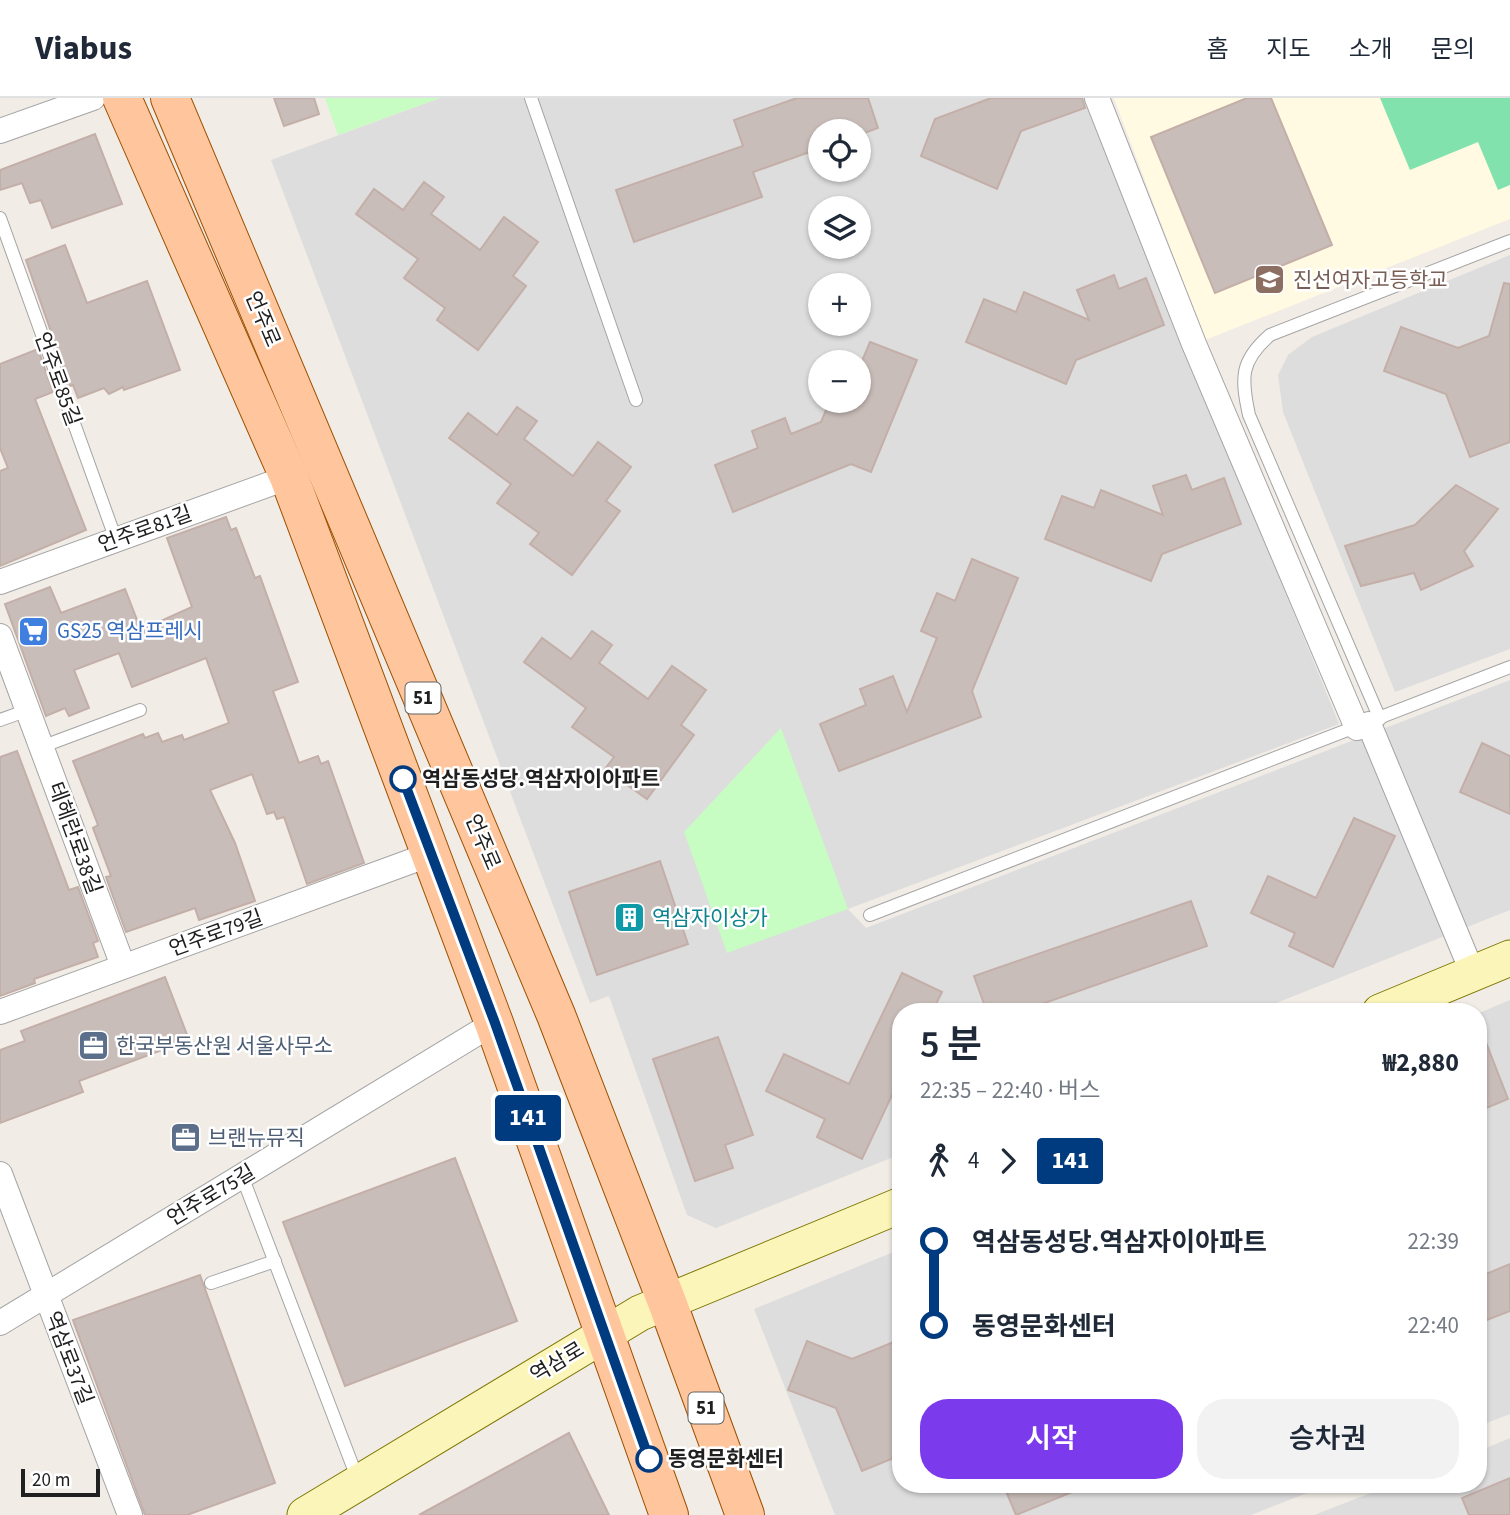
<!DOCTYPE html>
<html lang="ko">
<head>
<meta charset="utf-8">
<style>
  :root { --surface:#fff; --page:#f2f2f3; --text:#1f2937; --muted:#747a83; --line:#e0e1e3; --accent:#7c3aed }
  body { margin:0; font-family:"Source Sans 3","Noto Sans KR",sans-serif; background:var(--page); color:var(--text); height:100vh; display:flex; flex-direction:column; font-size:26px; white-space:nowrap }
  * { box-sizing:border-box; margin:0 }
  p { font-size:23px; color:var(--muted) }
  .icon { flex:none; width:38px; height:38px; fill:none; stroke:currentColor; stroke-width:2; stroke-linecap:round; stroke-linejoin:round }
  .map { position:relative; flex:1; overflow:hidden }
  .panel { position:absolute; left:892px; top:905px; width:595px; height:490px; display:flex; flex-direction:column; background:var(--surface); border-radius:28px; box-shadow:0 2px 5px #0004 }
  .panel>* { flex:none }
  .badge { padding:0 14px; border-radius:5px; font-size:24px; line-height:46px }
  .buttons { position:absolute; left:808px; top:21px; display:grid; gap:14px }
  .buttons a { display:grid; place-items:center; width:63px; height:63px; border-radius:50%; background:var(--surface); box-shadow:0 2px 5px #0004; font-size:35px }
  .scale { position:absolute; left:21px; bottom:18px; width:79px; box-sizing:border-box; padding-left:7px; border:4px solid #202020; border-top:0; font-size:19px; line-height:24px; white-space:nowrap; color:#202020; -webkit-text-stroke:5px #fff; paint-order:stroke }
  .map>.badge { position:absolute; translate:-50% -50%; box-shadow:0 0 0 4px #fff }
  .legs { display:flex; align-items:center; gap:10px; height:77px; padding:0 28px; font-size:23px }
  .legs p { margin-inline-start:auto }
  .summary { display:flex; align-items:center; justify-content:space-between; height:119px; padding:0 28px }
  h1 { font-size:38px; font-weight:600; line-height:52px }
  .action { display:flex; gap:14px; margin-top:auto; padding:14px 28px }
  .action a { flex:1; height:80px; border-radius:28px; background:var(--accent); color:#fff; font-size:28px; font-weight:600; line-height:80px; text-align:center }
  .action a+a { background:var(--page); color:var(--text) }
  ul { padding:0 28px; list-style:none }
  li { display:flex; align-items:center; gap:24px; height:84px; font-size:26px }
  li i { display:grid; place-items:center; width:10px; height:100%; margin:0 9px; background:currentColor }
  li i::after { content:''; width:18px; height:18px; margin:-9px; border:5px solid; border-radius:50%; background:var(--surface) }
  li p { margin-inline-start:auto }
  li:first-child i { background:linear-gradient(#0000 50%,currentColor 0) }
  li:last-child i { background:linear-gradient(currentColor 50%,#0000 0) }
  header { display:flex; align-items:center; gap:42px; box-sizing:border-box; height:98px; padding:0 35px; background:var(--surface); border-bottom:2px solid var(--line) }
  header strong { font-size:33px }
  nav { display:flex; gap:38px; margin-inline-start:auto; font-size:24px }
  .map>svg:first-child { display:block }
  .residential { fill:#dedddd; fill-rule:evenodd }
  .education { fill:#fffae1 }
  .park { fill:#c7fcc2 }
  .pitch { fill:#82e2ae }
  .building { fill:#c9bdb9; stroke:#c3afa8; stroke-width:2 }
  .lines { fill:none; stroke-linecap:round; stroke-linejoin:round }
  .service-casing { stroke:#a4a4a4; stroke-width:14 }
  .minor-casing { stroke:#a4a4a4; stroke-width:26 }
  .secondary-casing { stroke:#7d7701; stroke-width:37 }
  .primary-casing { stroke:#9c5000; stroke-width:40 }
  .service { stroke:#fff; stroke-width:12 }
  .minor { stroke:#fff; stroke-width:24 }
  .secondary { stroke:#fcf5b9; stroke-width:35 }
  .primary { stroke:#ffc59d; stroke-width:38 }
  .line-1-casing { stroke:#fff; stroke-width:16 }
  .line-1 { stroke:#003b80; stroke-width:10 }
  .stop-1-dot { fill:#fff; stroke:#003b80; stroke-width:3.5 }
  .labels { text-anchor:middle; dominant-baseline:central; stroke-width:5; stroke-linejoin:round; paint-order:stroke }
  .shield { fill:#fff; stroke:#636363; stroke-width:2 }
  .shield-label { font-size:19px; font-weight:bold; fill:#202020 }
  .education-label { font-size:21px; fill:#785e54; stroke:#fff; text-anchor:start }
  .street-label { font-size:21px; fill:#202020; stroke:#fff }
  .shop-label { font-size:21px; fill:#366cbe; stroke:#fff; text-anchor:start }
  .stop-label { font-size:21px; font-weight:bold; fill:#202020; stroke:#fff; text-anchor:start }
  .culture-label { font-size:21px; fill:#0d838f; stroke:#fff; text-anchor:start }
  .service-label { font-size:21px; fill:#4e5e75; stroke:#fff; text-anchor:start }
</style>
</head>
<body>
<header>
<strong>Viabus</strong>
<nav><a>홈</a><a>지도</a><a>소개</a><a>문의</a></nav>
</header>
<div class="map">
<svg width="1510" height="1417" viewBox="0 0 1510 1417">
  <rect width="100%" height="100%" fill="#f1ece6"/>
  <!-- residential -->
  <g class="residential">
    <path d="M 440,0 L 1084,0 L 1339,626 L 848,811 L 866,830 L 1510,582 L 1510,812 L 1256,913 L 901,914 L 901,1056 L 716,1130 L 687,1117 L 609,898 L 590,905 L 271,62 ZM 821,33 L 859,33 L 859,72 L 821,72 ZM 821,110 L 859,110 L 859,149 L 821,149 ZM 821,187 L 859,187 L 859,226 L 821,226 ZM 821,264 L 859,264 L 859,303 L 821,303 Z"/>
    <polygon points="1510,157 1510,551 1395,594 1283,314 1278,277 1288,257 1312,239"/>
    <polygon points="1510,902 1510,1316 1479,1328 1479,915"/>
    <polygon points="901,1151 901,1386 1330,1386 1251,1417 835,1417 754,1211"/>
    <polygon points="1510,1340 1510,1417 1314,1417 1394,1386 1479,1386 1479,1353"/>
  </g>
  <!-- education -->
  <polygon class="education" points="1114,0 1510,0 1510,121 1205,242"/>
  <!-- park -->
  <g class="park">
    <polygon points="325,0 440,0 338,37"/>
    <polygon points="781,630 848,811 727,855 684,734"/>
  </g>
  <!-- pitch -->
  <polygon class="pitch" points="1380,0 1510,0 1510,87 1498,92 1478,44 1410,72"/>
  <!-- building -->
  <g class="building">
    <polygon points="274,0 314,0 319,16 284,28"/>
    <polygon points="797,0 868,0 878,30 859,37 859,33 821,33 821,50 753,74 762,99 634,144 616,92 743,48 734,22"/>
    <polygon points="991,0 1082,0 1085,10 1021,33 997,91 921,58 935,21"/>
    <polygon points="1247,0 1271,0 1332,147 1215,195 1151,39"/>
    <polygon points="95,36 122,106 52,130 41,102 30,105 22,85 0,92 0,72"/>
    <polygon points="424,84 444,99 431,116 480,152 504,119 538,144 513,178 526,188 478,252 437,222 445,210 404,180 418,161 356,116 374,91 403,112"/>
    <polygon points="65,147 87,205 147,183 180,272 124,292 123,289 109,296 104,290 78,300 73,287 70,288 26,162"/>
    <polygon points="1114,177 1119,191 1146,180 1164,227 1076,262 1066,286 966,244 984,201 1016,214 1024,194 1089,222 1077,192"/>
    <polygon points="1504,185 1510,186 1510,344 1470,359 1446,296 1384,273 1401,229 1458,250 1489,238"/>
    <polygon points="870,244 917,262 871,374 851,366 733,414 715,367 758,350 752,333 785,320 791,336 821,324 830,303 859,303 859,270"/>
    <polygon points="38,251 53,294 35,301 86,432 0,468 0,373 8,370 0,350 0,266"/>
    <polygon points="517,309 537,323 524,341 573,378 598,344 631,369 606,403 620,413 572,477 530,446 539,435 497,405 511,386 449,340 468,315 497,337"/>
    <polygon points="1186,377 1192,392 1224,380 1241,426 1162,456 1151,483 1045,441 1062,398 1094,410 1101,392 1163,417 1153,388"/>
    <polygon points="1456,387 1498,411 1464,453 1473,468 1421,492 1414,475 1361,488 1345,448 1415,427"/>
    <polygon points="226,419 231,432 236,430 255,480 260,478 298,584 273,593 299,665 318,658 321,666 328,663 364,765 307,786 284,719 277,721 274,714 267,716 252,676 210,692 235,745 255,803 199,822 195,810 126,834 106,779 111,778 93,730 98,727 73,663 143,636 145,640 158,635 162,644 182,637 184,642 229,625 206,560 132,589 119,555 74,572 89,610 69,618 65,610 46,618 5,506 50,489 61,515 125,491 141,532 192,509 167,440"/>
    <polygon points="972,461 1018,480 972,593 981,619 839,673 820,626 866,607 860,591 893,578 907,614 937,540 921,533 937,495 955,503"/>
    <polygon points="592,533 612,547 599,565 648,601 672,568 706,592 681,627 694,637 647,701 605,671 614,659 572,629 586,610 524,564 542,540 571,561"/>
    <polygon points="1482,645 1510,658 1510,716 1460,694"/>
    <polygon points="17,653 69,792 78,789 98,843 93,845 98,859 34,881 35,885 0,898 0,659"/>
    <polygon points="1354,720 1395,738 1333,869 1289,848 1295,835 1251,815 1268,778 1316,800"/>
    <polygon points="660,763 688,846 597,877 569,794"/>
    <polygon points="1191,803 1207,848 1019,914 987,914 974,878"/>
    <polygon points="902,875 942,894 932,914 901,914 901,978 862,1061 817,1039 825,1021 766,993 784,956 849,986"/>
    <polygon points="165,879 189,942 79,983 83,994 0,1025 0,952 25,943 21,933"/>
    <polygon points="1480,929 1508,1001 1479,1013 1479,930"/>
    <polygon points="718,939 753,1037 725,1047 733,1070 695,1083 653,961"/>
    <polygon points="455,1060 517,1223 345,1288 283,1124"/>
    <polygon points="1510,1166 1510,1213 1479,1225 1479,1179"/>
    <polygon points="200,1177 275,1385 187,1417 145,1417 73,1222"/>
    <polygon points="901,1241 901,1357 862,1373 836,1310 788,1292 807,1243 852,1261"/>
    <polygon points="569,1335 609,1417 419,1417"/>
    <polygon points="1510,1380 1510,1417 1469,1417 1462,1400"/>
    <polygon points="1003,1386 1089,1386 1089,1387 1016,1417"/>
  </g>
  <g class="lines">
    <defs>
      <g id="service">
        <polyline points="531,0 636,302"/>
        <polyline points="0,120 116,442"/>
        <path d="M 1380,621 L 1249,317 C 1241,280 1240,263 1270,237 L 1510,143"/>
        <polyline points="0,622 28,612"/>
        <polyline points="41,649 140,612"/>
        <polyline points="870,817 1510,569"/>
        <polyline points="242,1078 358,1382"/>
        <polyline points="211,1185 275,1163"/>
      </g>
      <g id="minor">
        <polyline points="1097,0 1194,246 1357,630"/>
        <polyline points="0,33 93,0"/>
        <polyline points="0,484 289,379"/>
        <polyline points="0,538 123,868"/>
        <polyline points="1369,626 1473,876"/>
        <polyline points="0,914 431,756"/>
        <polyline points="0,1076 130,1417"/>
        <polyline points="0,1225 494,925"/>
      </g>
      <g id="secondary">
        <polyline points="1380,914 1510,860"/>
        <polyline points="305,1417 640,1215 901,1107"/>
      </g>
      <g id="primary">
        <polyline points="122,0 289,379 494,925 669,1417"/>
        <polyline points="170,0 556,917 667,1204 745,1417"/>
      </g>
    </defs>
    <!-- service casing -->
    <use href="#service" class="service-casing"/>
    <!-- minor casing -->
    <use href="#minor" class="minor-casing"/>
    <!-- secondary casing -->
    <use href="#secondary" class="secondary-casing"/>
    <!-- primary casing -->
    <use href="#primary" class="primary-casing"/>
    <!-- service -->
    <use href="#service" class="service"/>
    <!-- minor -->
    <use href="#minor" class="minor"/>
    <!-- secondary -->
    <use href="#secondary" class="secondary"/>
    <!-- primary -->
    <use href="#primary" class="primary"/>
  </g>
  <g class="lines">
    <defs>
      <polyline id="line-1" points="403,681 495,925 649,1361"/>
    </defs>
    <!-- line-1 casing -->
    <use href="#line-1" class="line-1-casing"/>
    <!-- line-1 -->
    <use href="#line-1" class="line-1"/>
  </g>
  <!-- icons -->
  <defs>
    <symbol id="school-square" viewBox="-11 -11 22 22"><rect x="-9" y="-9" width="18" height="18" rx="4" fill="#8d6e63" stroke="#fff"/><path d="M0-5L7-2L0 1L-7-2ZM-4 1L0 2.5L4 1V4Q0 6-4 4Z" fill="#fff"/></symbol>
    <symbol id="supermarket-square" viewBox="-11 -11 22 22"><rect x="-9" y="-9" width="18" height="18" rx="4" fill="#3f7fe0" stroke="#fff"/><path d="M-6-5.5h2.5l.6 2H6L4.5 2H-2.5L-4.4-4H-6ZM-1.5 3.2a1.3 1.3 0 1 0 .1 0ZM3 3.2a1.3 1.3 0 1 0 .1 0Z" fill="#fff"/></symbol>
    <symbol id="building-square" viewBox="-11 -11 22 22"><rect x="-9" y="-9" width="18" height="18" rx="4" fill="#0f9aa8" stroke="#fff"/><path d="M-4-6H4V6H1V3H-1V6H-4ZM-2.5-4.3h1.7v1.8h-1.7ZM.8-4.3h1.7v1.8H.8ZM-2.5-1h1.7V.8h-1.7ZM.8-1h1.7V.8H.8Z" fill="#fff"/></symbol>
    <symbol id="office-square" viewBox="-11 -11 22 22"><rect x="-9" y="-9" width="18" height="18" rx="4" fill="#5c6f8a" stroke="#fff"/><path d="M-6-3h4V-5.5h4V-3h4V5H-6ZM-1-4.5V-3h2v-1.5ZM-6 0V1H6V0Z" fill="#fff"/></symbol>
  </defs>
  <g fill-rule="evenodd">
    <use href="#school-square" x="1252" y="164" width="35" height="35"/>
    <use href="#supermarket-square" x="16" y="516" width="35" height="35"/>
    <use href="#building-square" x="612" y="802" width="35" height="35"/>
    <use href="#office-square" x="76" y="930" width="35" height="35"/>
    <use href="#office-square" x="168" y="1022" width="35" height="35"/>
  </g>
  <!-- markers -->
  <g class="stop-1-dot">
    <circle cx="403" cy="681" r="12"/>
    <circle cx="649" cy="1361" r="12"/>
  </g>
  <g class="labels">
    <!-- shield labels -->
    <g class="shield">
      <rect x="405.5" y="584.5" width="35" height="31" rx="5"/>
      <rect x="688.5" y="1294.5" width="35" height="31" rx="5"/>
    </g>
    <g class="shield-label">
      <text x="423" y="600">51</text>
      <text x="706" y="1310">51</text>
    </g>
    <!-- education labels -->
    <g class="education-label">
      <text x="1293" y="182">진선여자고등학교</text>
    </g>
    <!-- street labels -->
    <g class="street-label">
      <text transform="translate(263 221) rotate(67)">언주로</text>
      <text transform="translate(58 281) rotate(70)">언주로85길</text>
      <text transform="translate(145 431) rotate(-20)">언주로81길</text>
      <text transform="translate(75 740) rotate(70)">테헤란로38길</text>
      <text transform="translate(483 744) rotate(67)">언주로</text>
      <text transform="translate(216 835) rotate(-20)">언주로79길</text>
      <text transform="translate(211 1097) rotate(-31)">언주로75길</text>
      <text transform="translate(69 1260) rotate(69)">역삼로37길</text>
      <text transform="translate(557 1264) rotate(-31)">역삼로</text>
    </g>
    <!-- shop labels -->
    <g class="shop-label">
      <text x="57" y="533">GS25 역삼프레시</text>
    </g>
    <!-- stop labels -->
    <g class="stop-label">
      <text x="422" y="681">역삼동성당.역삼자이아파트</text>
      <text x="668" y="1361">동영문화센터</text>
    </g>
    <!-- culture labels -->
    <g class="culture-label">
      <text x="652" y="820">역삼자이상가</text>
    </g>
    <!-- service labels -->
    <g class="service-label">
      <text x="116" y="948">한국부동산원 서울사무소</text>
      <text x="208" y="1040">브랜뉴뮤직</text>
    </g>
  </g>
</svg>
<div class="buttons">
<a><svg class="icon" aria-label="locate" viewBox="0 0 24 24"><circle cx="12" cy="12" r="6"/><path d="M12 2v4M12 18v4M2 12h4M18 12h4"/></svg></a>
<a><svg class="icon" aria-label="layers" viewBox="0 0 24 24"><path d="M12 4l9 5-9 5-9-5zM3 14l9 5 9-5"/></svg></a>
<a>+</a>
<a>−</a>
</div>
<div class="scale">20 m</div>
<b class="badge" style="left:528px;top:1020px;background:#003b80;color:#fff">141</b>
<section class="panel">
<div class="summary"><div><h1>5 분</h1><p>22:35 – 22:40 · 버스</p></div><b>₩2,880</b></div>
<div class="legs"><svg class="icon" aria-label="walk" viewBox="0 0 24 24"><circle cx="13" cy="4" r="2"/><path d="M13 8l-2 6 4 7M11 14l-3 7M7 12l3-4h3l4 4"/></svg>4<svg class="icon" aria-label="forward" viewBox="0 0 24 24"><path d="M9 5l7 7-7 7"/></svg><b class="badge" style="background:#003b80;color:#fff">141</b></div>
<ul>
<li><i style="color:#003b80"></i><b>역삼동성당.역삼자이아파트</b><p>22:39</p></li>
<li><i style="color:#003b80"></i><b>동영문화센터</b><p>22:40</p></li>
</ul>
<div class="action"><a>시작</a><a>승차권</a></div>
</section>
</div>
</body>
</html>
